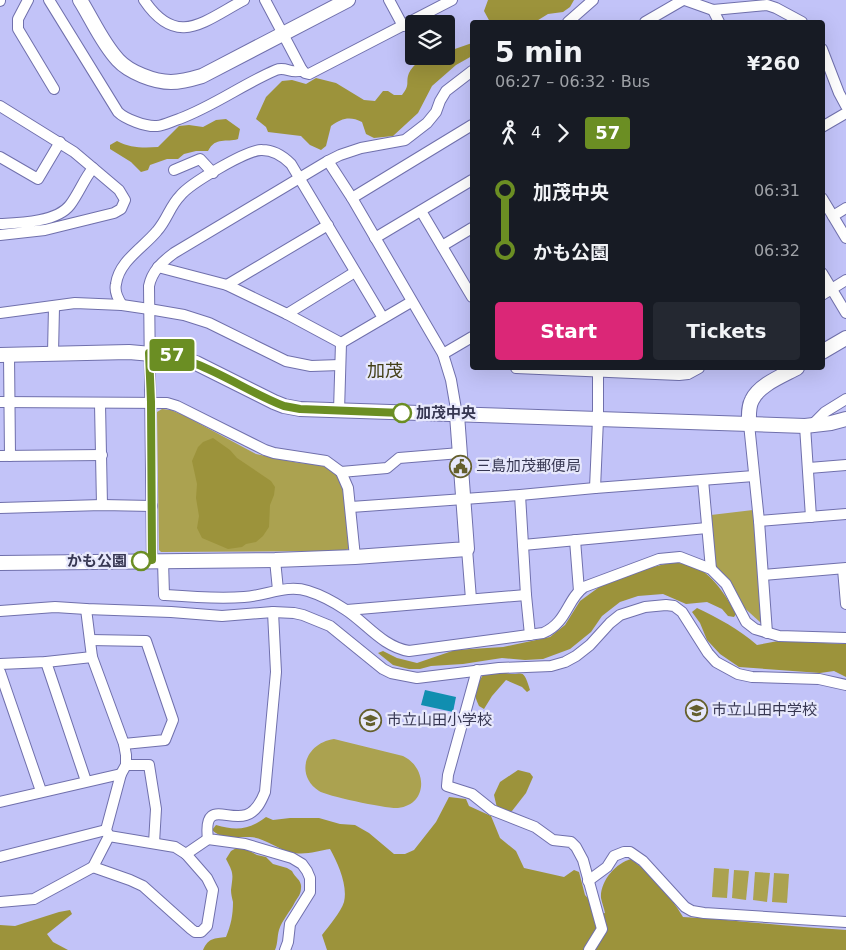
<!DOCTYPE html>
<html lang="en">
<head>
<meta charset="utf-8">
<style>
  :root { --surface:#171b24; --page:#242831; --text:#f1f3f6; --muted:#9ea1a6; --accent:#db2777 }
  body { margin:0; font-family:"DejaVu Sans","Noto Sans JP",sans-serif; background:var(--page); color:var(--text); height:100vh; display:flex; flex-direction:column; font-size:19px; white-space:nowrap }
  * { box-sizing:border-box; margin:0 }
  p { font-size:16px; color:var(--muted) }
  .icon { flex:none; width:28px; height:28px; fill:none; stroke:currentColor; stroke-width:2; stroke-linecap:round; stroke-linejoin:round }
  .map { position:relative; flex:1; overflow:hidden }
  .sheet { position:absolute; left:470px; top:20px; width:355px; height:350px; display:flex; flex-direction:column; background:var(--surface); border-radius:5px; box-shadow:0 5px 20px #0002 }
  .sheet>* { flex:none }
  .badge { padding:0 10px; border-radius:4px; font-size:18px; line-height:32px }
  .fabs { position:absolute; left:405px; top:15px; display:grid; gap:10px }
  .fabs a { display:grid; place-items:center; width:50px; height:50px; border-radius:5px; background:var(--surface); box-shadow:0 5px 20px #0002; font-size:25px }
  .map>.badge { position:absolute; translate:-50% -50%; box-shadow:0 0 0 2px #fff }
  .legs { display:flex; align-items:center; gap:8px; height:55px; padding:0 25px; font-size:16px }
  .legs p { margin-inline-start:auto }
  .headline { display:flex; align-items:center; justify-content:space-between; height:85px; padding:0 25px }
  h1 { font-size:28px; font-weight:700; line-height:38px }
  .button { display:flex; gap:10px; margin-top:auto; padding:10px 25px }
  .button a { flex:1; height:58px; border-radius:5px; background:var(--accent); color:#fff; font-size:20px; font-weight:700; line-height:58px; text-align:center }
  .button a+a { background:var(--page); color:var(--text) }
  ul { padding:0 25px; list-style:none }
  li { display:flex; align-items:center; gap:18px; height:60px; font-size:19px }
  li i { display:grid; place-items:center; width:8px; height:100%; margin:0 6px; background:currentColor }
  li i::after { content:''; width:12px; height:12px; margin:-6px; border:4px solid; border-radius:50%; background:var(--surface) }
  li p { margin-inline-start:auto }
  li:first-child i { background:linear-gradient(#0000 50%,currentColor 0) }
  li:last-child i { background:linear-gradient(currentColor 50%,#0000 0) }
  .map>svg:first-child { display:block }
  .green { fill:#aba250 }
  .forest { fill:#9c933b }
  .water { fill:#108eb0 }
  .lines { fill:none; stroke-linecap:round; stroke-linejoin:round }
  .street-casing { stroke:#7070ac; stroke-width:12 }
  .secondary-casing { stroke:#7070ac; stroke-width:16 }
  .street { stroke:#fff; stroke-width:10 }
  .secondary { stroke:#fff; stroke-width:14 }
  .line-1-casing { stroke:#fff; stroke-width:11 }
  .line-1 { stroke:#6b8e23; stroke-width:8 }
  .stop-1-dot { fill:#fff; stroke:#6b8e23; stroke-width:2.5 }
  .labels { text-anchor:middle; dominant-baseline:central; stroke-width:4.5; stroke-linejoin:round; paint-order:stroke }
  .stop-label { font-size:15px; font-weight:bold; fill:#373752; stroke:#e7e8fc; text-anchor:start }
  .poi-label { font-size:15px; fill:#373752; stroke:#e7e8fc; text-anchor:start }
  .quarter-label { font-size:18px; fill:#444017; stroke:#e7e8fc }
</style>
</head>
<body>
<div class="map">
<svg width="846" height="950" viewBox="0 0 846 950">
  <rect width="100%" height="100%" fill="#c2c3f8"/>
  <!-- green -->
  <g class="green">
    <polygon points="162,409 171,410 185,416 256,454 299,463 316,464 326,467 335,473 343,484 350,548 344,551 161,552 159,550 157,412"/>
    <polygon points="753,510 764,623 761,623 739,603 715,567 711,515"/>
    <path d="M 334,739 L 403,756 C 428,768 428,805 398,808 C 388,809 326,796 319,791 C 294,774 306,743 334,739 Z"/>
    <polygon points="714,868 729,869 727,898 712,897"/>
    <polygon points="734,870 749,871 746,900 732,898"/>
    <polygon points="755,872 770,873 767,902 753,900"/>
    <polygon points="774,873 789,874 787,903 772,902"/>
  </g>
  <!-- forest -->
  <g class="forest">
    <polygon points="488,0 574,0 570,7 563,12 548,14 535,22 490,22 484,11"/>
    <path d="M 472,43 L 472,56 L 456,65 L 432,86 L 418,113 L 393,136 L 374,138 L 366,134 L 362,122 C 350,116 342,118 331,126 L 326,146 L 321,150 L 310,145 L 301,136 L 268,132 L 266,127 L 256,119 L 266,97 L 282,81 L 292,80 L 306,84 L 316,78 L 336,83 L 364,100 L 375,101 L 383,91 L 388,91 L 394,95 L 402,95 C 411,84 405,83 409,73 C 417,58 431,56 446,56 L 446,50 L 452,50 Z"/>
    <path d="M 226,119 L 240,129 L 238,139 C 226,143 216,136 208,151 L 196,151 L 184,154 L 178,159 L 167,159 L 150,165 L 148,170 L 141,172 L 131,162 L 110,149 L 110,145 L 117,141 C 130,148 143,148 158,147 L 179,126 L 189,125 L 203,127 L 216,120 Z"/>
    <polygon points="213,438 230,450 237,458 271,481 275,487 274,495 270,505 269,527 263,536 256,542 246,544 242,547 228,549 202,538 197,528 199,516 196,498 197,484 192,461 198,447 203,442"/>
    <path d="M 673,562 C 679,563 687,564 693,566 C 712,573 727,597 736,614 L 734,617 L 728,616 L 722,609 L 707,602 L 686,604 L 663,594 L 638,596 L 620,602 L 602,616 L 591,632 L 570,649 L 543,659 L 525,660 L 502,658 L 463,664 L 431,666 L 420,669 L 409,669 L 393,665 L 378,653 L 383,651 L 397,658 L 417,663 L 455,650 L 503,647 L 550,637 L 565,625 L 580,601 L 602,585 L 649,568 Z"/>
    <path d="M 697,608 C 718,618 739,629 757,645 L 778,641 L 846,644 L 846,677 L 834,671 L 820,673 L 739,667 L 720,654 L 707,640 L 700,623 L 692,612 Z"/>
    <path d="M 503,672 C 522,679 522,663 530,690 L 527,692 L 522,687 L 506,680 L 492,696 L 484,709 L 479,706 C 472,692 475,688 483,675 Z"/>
    <polygon points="518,770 530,773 533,777 526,793 512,811 505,812 497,808 494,795 500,782"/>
    <path d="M 449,797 L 466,799 L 469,806 L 491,816 L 500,838 L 516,851 L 524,868 L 564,877 L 574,870 L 579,872 L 585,895 L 591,902 L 593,916 L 605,913 C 604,908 602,903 601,898 C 600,881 616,863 631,859 C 652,875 670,895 683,917 C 737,920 791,927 846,930 L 846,950 L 327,950 L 322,935 C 328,927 341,912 344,902 C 348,886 338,863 330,849 C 318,851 303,856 290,852 C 278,849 262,837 250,837 C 234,836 226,842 212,830 L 216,825 C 236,831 249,830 266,817 L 273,820 L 290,818 L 319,818 L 340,824 L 355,825 L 369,833 L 394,854 L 405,854 L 414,850 L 436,822 Z"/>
    <path d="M 240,846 L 257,855 L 266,857 L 273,864 L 287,868 L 292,871 C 295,878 302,880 301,888 C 301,894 298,897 295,902 C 290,912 282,920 279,930 C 277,937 278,943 275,950 L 203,950 C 209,937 214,939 226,937 C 231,925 233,915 233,902 C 232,898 231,894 231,890 C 233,874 234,874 226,859 L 231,851 Z"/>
    <polygon points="70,910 72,914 47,934 53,942 68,950 0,950 0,925 15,926 59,912"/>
  </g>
  <!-- water -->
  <polygon class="water" points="425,690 456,697 453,712 421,705"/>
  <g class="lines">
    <defs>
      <g id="street">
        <polyline points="28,0 18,19 18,29 54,89"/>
        <path d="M 49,0 L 118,112 C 125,119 146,127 157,126 C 165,125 172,121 179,119 C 214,106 243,84 276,70 C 286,66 292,75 302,70 L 305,73 L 309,74 L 452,0"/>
        <path d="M 144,0 C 177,49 204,21 244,0"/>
        <polyline points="265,0 302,70"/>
        <polyline points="389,0 403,26"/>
        <polyline points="685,0 713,10 767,5 776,8 802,22"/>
        <polyline points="0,1 0,0"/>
        <polyline points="713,10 719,22"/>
        <polyline points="568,22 593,0"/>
        <polyline points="645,22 683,0"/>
        <polyline points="822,49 839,93 846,106"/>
        <polyline points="0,106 74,152 93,168"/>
        <polyline points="822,127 846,113"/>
        <polyline points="0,157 38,179 60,142"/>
        <polyline points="328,161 352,198 443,354 451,380 457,415"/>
        <polyline points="174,170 200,159 213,173"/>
        <polyline points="352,198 472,125"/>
        <polyline points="822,198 846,238"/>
        <polyline points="421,211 472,297"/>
        <polyline points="833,216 846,208"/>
        <path d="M 0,224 C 21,223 57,222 70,205 C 79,193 84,179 93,168 L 119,190 L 125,200 L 121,209 L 114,213 L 45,230 L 0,235"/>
        <polyline points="375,238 472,180"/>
        <polyline points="442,246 472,228"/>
        <polyline points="158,267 227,285 287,314 341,343"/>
        <polyline points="822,273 846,313"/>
        <polyline points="227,285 328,225"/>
        <polyline points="822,295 846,280"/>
        <path d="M 122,305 C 118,299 114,292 116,284 C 119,261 144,247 157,231 C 167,220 170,206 180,196 C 189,184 248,149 262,150 C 274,150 283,156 291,164 L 383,318"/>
        <polyline points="0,313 75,303 122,305 149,309 184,315 209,323 286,361 311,366 340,365"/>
        <polyline points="287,314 355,272"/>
        <polyline points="341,343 411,302"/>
        <polyline points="53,353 54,307"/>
        <polyline points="443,354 472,337"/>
        <polyline points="9,355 10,456"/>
        <polyline points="516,368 679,375 688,374 699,368"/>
        <polyline points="0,402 167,403 177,406 265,450 274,453 326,461 341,472 348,488 355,557"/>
        <polyline points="100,404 102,505"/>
        <polyline points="339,411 341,343"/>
        <polyline points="749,424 759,521 767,633"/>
        <polyline points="812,425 825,412 846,399"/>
        <polyline points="805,426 811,517"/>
        <polyline points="0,456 102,455"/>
        <polyline points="809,468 846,465"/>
        <polyline points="341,472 387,468 399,458 460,453"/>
        <polyline points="703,480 711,569"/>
        <polyline points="595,488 598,419 598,372"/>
        <polyline points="520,495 526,595 530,635"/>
        <polyline points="351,507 520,495 595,488 754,476"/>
        <polyline points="0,508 102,505 152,506"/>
        <polyline points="759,521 846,514"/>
        <polyline points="575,540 579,591"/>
        <polyline points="523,545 707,528"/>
        <polyline points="467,549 471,599"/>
        <path d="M 152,560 L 149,286 C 152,271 162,262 174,253 L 328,161 L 340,155 L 361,148 L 405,140 L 427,123 L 436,112 L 440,101 L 446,91 L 472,71"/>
        <polyline points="275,560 278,590"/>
        <path d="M 163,561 L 164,595 C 191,597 217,599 244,597 C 266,596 286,584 308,591 C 321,595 334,602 346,610 C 366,623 383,647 409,651 L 543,633 C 567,623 567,599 584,587 L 659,559 L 680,557 L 711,569 L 726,584 L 746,622 L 755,629 L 779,636 L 846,638"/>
        <polyline points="843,569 846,604"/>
        <polyline points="763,575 846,568"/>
        <polyline points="86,609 92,657 124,744 126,755 126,765 121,774 106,830 109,836 93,867 130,880 143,886 191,929 195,932 201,932 207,926 213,890 207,878 186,854"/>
        <polyline points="347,610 526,595"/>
        <polyline points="0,611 55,607 86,609 171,612 222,616 273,612 294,613 303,615 330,626 383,669 391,673 417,678 499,668 551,666 565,662 576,656 590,645 610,623 620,615 645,607 666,605 674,606 682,612 708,653 716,662 738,674 752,677 819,679 846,685"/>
        <path d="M 273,612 L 276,672 L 265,792 C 261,802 256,812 246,815 C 227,821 203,799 208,839 L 245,844 L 292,858 L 302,864 L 307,871 L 310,878 L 310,892 L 290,924 L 288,942 L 285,950"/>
        <polyline points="90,640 146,641 173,720 165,740 124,744"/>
        <polyline points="46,662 86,781"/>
        <polyline points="0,664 46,662 92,657"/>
        <polyline points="477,670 448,775 447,786 472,794 492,810 535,827 553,840 571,842 576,847 583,860 602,929 589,950"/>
        <polyline points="0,672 41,791"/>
        <polyline points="126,765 149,765 156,809 154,843"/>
        <polyline points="0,802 121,774"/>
        <polyline points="109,836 175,847 186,854 208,839"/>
        <polyline points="0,857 106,830"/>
        <polyline points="588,881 607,867 614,856 624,852 630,852 643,861 685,907 692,911 704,913 846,922"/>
        <polyline points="0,902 34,899 93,867"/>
      </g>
      <g id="secondary">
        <path d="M 80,0 C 92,19 102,43 118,60 C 129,72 154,82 171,82 C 182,82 192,79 202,76 L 348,0"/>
        <polyline points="822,352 846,338"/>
        <polyline points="0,355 129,352 174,356 196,363 274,402 284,406 300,409 805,426 831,423 846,419"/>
        <path d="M 749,424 C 749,416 748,407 752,400 C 759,385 782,376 797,368"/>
        <polyline points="0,563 275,560 355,557 467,549 457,415"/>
      </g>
    </defs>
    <!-- street casing -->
    <use href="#street" class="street-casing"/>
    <!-- secondary casing -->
    <use href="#secondary" class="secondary-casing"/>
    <!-- street -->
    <use href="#street" class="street"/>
    <!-- secondary -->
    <use href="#secondary" class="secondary"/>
  </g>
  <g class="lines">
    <defs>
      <path id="line-1" d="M 141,561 L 152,560 L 151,402 L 149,353 C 200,356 238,388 284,406 L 300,409 L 402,413"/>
    </defs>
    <!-- line-1 casing -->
    <use href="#line-1" class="line-1-casing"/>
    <!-- line-1 -->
    <use href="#line-1" class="line-1"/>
  </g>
  <!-- icons -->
  <defs>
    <symbol id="civic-ring" viewBox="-11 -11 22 22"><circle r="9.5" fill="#e7e8fc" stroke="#65602d" stroke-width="1.5"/><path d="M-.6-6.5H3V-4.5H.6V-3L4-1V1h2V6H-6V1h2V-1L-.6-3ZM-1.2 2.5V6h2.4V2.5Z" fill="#65602d"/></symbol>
    <symbol id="school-ring" viewBox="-11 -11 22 22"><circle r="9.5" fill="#e7e8fc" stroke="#65602d" stroke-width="1.5"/><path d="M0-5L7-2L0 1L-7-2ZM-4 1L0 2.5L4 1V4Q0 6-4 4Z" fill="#65602d"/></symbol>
  </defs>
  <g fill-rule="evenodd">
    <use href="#civic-ring" x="448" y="454" width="25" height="25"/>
    <use href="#school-ring" x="684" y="698" width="25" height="25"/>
    <use href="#school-ring" x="358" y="708" width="25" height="25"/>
  </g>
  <!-- markers -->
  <g class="stop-1-dot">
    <circle cx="402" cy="413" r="9"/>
    <circle cx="141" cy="561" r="9"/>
  </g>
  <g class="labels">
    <!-- stop labels -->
    <g class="stop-label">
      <text x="416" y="413">加茂中央</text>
      <text x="127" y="561" text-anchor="end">かも公園</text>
    </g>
    <!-- poi labels -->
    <g class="poi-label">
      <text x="476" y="466">三島加茂郵便局</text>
      <text x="712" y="710">市立山田中学校</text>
      <text x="387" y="720">市立山田小学校</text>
    </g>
    <!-- quarter labels -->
    <g class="quarter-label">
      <text x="385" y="370">加茂</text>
    </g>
  </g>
</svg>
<div class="fabs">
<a><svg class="icon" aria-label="layers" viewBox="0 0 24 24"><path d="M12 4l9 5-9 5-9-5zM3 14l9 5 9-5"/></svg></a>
</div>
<b class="badge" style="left:172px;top:355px;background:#6b8e23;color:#fff">57</b>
<section class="sheet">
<div class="headline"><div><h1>5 min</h1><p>06:27 – 06:32 · Bus</p></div><b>¥260</b></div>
<div class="legs"><svg class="icon" aria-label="walk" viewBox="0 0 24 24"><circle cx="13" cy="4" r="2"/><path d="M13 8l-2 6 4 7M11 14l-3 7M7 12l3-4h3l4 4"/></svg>4<svg class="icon" aria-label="forward" viewBox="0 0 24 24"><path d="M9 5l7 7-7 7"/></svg><b class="badge" style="background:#6b8e23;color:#fff">57</b></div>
<ul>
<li><i style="color:#6b8e23"></i><b>加茂中央</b><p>06:31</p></li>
<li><i style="color:#6b8e23"></i><b>かも公園</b><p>06:32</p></li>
</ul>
<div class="button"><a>Start</a><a>Tickets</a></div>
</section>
</div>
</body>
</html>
